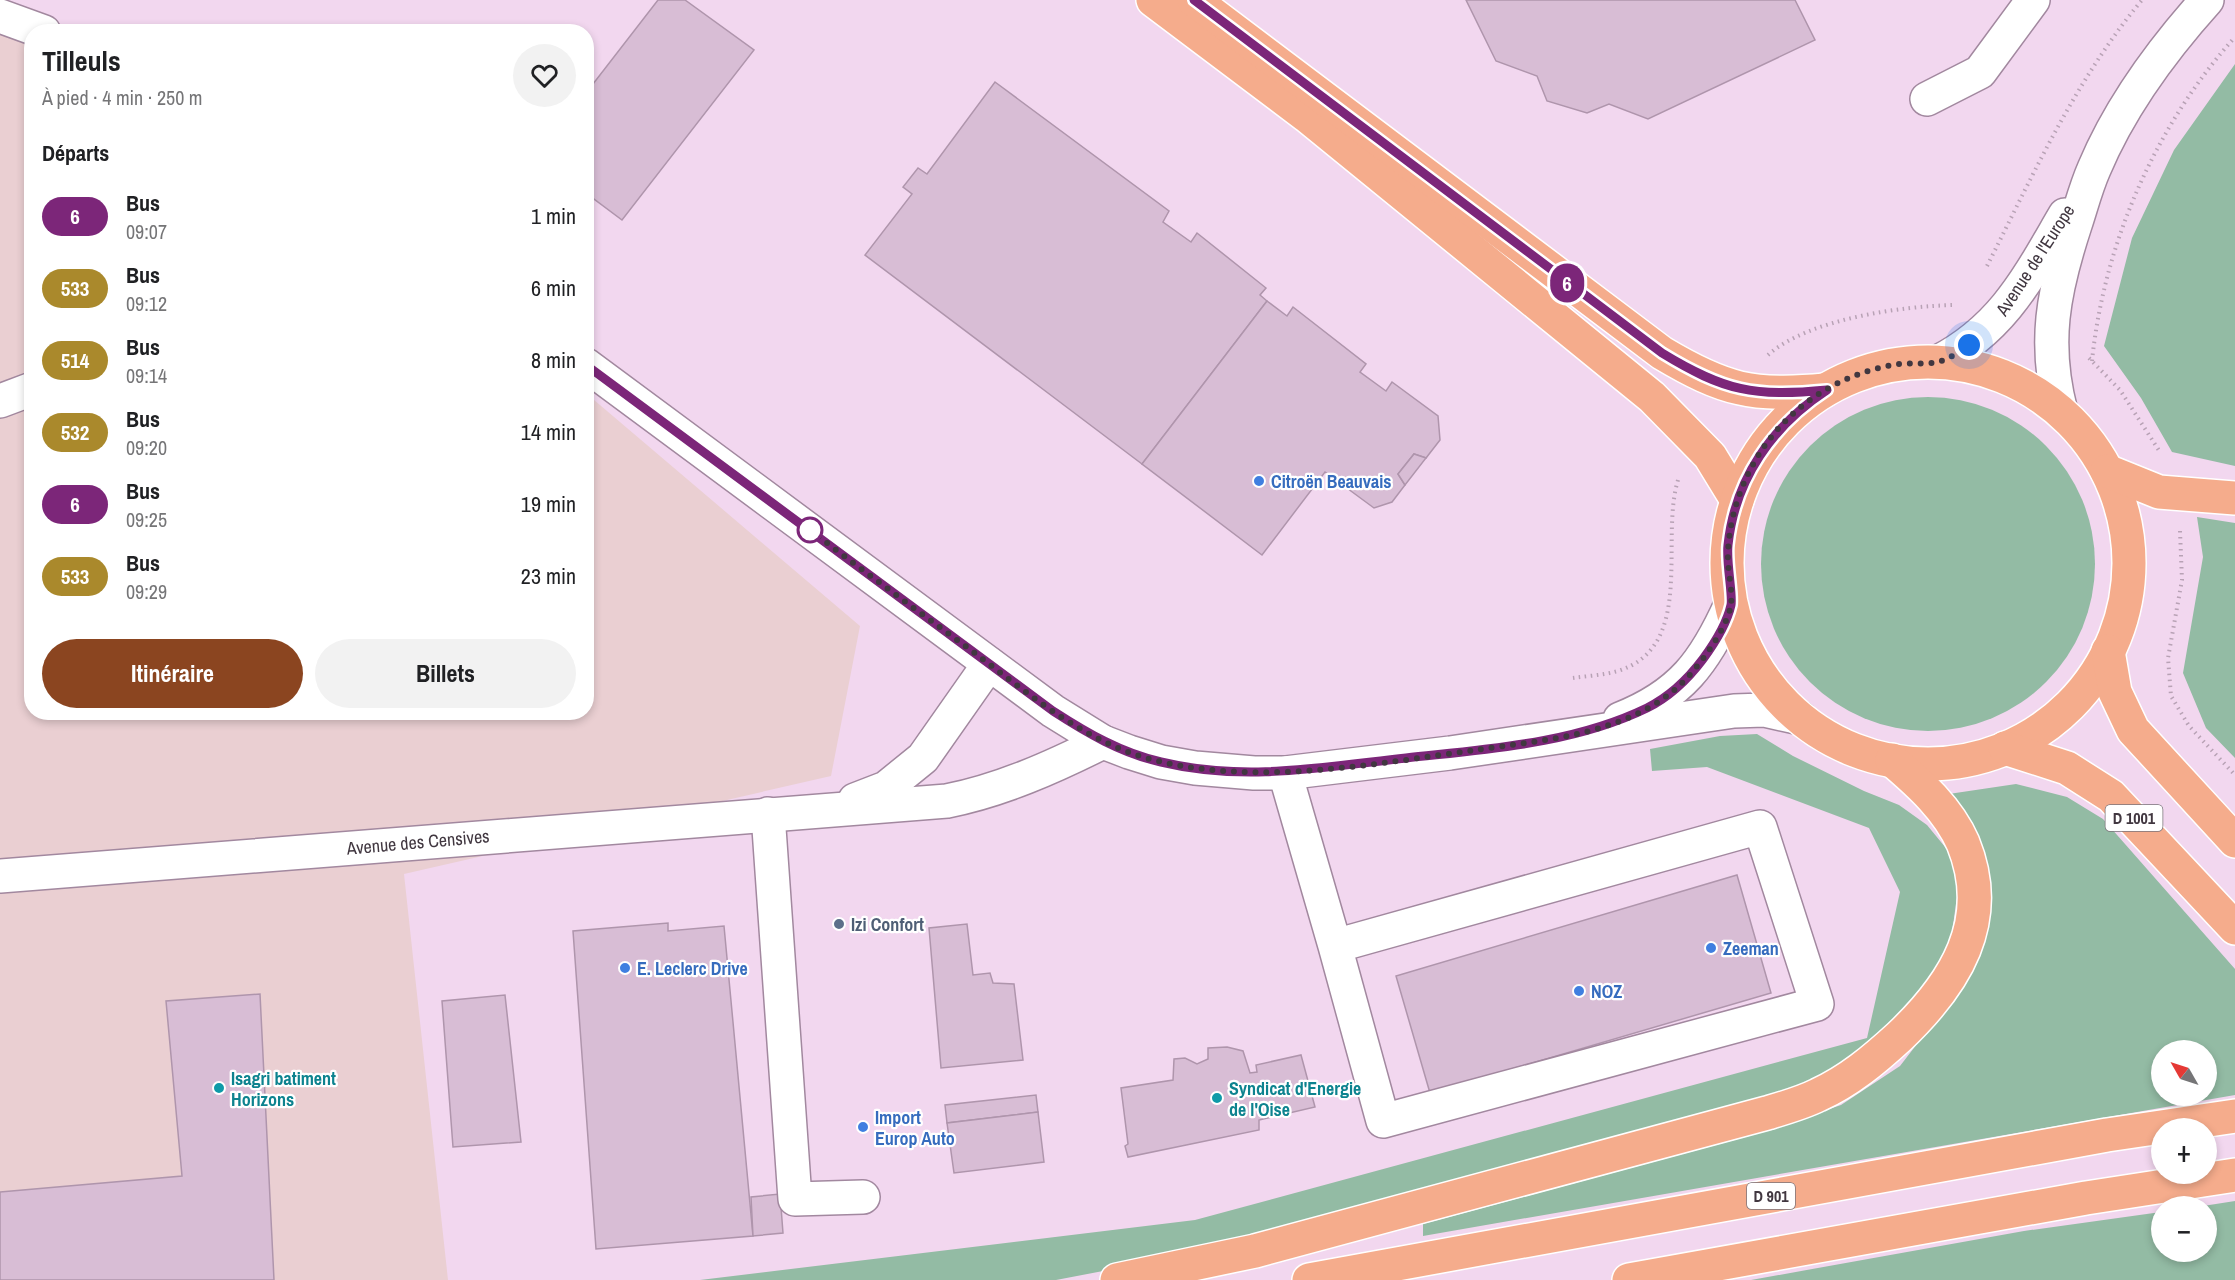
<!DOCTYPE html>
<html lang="fr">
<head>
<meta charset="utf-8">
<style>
  :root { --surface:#fff; --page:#f2f2f2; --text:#202124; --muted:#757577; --accent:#8b4520 }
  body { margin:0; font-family:"Archivo Narrow",sans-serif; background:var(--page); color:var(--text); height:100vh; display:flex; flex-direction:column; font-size:22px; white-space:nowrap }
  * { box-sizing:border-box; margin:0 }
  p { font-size:20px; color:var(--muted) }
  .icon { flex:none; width:33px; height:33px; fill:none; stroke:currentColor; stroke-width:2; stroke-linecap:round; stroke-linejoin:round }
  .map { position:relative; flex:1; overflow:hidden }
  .side { position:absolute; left:24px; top:24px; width:570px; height:696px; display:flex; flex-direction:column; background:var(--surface); border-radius:24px; box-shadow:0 3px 9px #0003 }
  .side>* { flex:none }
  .badge { padding:0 12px; border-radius:20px; font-size:21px; line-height:39px }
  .needle { width:39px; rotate:309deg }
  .fabs { position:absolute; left:2151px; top:1040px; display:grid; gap:12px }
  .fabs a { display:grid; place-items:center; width:66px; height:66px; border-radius:50%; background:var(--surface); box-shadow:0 3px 9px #0003; font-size:30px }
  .you { position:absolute; width:30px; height:30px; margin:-15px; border:4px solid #fff; border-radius:50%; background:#1a73e8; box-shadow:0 0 0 9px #1a73e833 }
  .map>.badge { position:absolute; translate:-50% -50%; box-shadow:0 0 0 3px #fff }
  h2 { padding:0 18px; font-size:22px; line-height:54px }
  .round { display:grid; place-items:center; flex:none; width:63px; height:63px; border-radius:32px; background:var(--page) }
  .head { display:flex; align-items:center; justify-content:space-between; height:102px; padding:0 18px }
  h1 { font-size:28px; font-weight:800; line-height:45px }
  .button { display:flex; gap:12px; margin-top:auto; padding:12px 18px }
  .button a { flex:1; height:69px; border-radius:36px; background:var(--accent); color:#fff; font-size:24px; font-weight:800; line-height:69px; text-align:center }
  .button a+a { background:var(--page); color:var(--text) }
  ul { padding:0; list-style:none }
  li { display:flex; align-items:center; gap:18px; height:72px; padding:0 18px }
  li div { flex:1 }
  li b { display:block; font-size:22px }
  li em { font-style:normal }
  li .badge { min-width:66px; font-weight:700; text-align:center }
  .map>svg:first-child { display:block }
  .commercial { fill:#eacfd2 }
  .green { fill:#93bba4; fill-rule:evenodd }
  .building { fill:#d8bdd5; stroke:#af95ac; stroke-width:1.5 }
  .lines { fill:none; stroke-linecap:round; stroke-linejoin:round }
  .minor-casing { stroke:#a2889f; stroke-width:36 }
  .major-casing { stroke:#fff; stroke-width:36 }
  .path { stroke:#b8a2b5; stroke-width:4; stroke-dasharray:1.5 4.5; stroke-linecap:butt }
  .minor { stroke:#fff; stroke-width:33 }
  .major { stroke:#f5ac8c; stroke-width:33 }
  .line-casing { stroke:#fff; stroke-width:14 }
  .line { stroke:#7c2679; stroke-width:9 }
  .walk { stroke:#413740; stroke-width:6; stroke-dasharray:0 10.8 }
  .shop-dot { fill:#3f7fe0; stroke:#fff; stroke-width:2 }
  .stop-dot { fill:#fff; stroke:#7c2679; stroke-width:3 }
  .service-dot { fill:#5c6f8a; stroke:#fff; stroke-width:2 }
  .culture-dot { fill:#0f9aa8; stroke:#fff; stroke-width:2 }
  .labels { text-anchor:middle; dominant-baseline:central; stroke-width:4.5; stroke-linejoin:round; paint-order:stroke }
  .shield { fill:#fff; stroke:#7a7379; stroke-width:1.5 }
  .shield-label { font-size:16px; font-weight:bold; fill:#413740 }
  .street-label { font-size:18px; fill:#413740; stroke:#fff }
  .shop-label { font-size:18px; font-weight:bold; fill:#366cbe; stroke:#fff; text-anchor:start }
  .service-label { font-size:18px; font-weight:bold; fill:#4e5e75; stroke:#fff; text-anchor:start }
  .culture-label { font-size:18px; font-weight:bold; fill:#0d838f; stroke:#fff; text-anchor:start }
</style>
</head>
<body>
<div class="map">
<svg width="2235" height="1280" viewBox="0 0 2235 1280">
  <rect width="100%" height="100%" fill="#f2d7ef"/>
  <!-- commercial -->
  <polygon class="commercial" points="0,22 32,32 32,712 586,712 587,394 860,626 831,776 404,874 448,1280 0,1280"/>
  <!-- green -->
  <g class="green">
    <polygon points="2235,64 2235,466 2172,452 2141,398 2104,346 2132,238 2174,150"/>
    <circle cx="1928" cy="564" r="167"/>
    <polygon points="2197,517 2235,523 2235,758 2206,728 2183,673 2203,557"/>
    <polygon points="1757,734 1793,756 1864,791 1899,805 1927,825 1950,853 1958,889 1952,933 1937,974 1915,1012 1786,1101 1192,1254 1056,1280 700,1280 1195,1220 1867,1038 1900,892 1869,828 1707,767 1652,771 1650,749 1720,736"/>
    <path d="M 2016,784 L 2067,797 L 2103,819 L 2235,969 L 2235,1095 L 1423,1236 L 1423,1224 L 1749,1136 L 1841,1105 L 1900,1066 L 1937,1018 L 1973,963 L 1942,795 ZM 2162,1050 L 2206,1050 L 2206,1095 L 2162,1095 Z"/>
    <polygon points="2235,1201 2235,1280 1751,1280 2024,1231 2161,1212 2162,1251 2206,1251 2206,1206 2203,1206"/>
  </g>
  <!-- building -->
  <g class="building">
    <polygon points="658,0 685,0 754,50 622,220 586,193 586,93"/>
    <polygon points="1466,0 1795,0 1815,40 1648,119 1609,104 1587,113 1547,101 1537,76 1496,61"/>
    <polygon points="995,82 1169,211 1163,222 1191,242 1197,233 1266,288 1260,295 1267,301 1142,464 865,255 912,194 903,187 918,168 927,174"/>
    <polygon points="1267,301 1287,316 1293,307 1366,364 1360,372 1386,391 1392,382 1438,416 1440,440 1426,458 1414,454 1398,474 1405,485 1392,502 1374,508 1325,472 1262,555 1142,464"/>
    <polygon points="1414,454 1426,458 1405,485 1398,474"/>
    <polygon points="1737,875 1771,993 1430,1093 1396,976"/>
    <polygon points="668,923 668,931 724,926 753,1236 596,1249 573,931"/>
    <polygon points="967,924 973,975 990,973 993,983 1014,984 1023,1060 941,1068 929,928"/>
    <polygon points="260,994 274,1280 0,1280 0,1192 182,1176 166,1001"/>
    <polygon points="505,995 521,1142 453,1147 442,1001"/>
    <polygon points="1227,1047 1243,1051 1250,1073 1257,1072 1256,1065 1301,1055 1315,1107 1259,1120 1259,1130 1128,1157 1125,1146 1128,1144 1121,1088 1173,1080 1174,1059 1185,1058 1197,1064 1208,1059 1208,1048"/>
    <polygon points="1036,1095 1038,1112 947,1123 945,1105"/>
    <polygon points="1038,1112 1044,1162 954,1173 947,1123"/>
    <polygon points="780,1194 783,1233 753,1236 751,1197"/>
  </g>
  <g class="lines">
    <defs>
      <g id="minor">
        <polyline points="0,16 44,32"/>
        <polyline points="1927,99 1980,72 2033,0"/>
        <path d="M 1938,362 C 2004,328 2029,276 2065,215"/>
        <polyline points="586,365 1053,711 1103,742 1129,752 1161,762 1195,768 1254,773 1285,773 1450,753 1734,711 1764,710 1800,718"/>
        <polyline points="0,401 32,389"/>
        <path d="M 2061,412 C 2043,343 2053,292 2075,225 C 2081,207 2086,187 2094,169 C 2120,107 2162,50 2207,0"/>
        <path d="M 1620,719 C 1681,695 1705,662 1731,604"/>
        <polyline points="1285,773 1335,946 1760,827 1817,1004 1383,1121 1335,946"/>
        <polyline points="855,800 886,788 923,758 989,664"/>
        <polyline points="768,814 795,1199 863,1197"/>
        <path d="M 0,876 L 947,801 C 1002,790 1053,767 1103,742"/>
      </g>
      <g id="major">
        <polyline points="1153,0 1307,116 1652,397 1710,456 1737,500"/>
        <path d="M 1194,0 L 1662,353 C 1724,390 1753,397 1825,390"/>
        <circle cx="1928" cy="563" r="201"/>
        <polyline points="2107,471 2159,492 2235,498"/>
        <polyline points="2108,651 2115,692 2133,730 2235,841"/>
        <polyline points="2005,748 2067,768 2111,796 2235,928"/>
        <path d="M 1117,1280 L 1255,1251 L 1767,1113 C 1784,1108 1802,1103 1818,1095 C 1849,1081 1875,1059 1899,1037 C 1955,984 1995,921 1963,843 C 1948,809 1920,784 1892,760"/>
        <polyline points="1309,1280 2107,1135 2235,1116"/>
        <polyline points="1629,1280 2086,1198 2235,1175"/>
      </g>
    </defs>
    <!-- minor casing -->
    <use href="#minor" class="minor-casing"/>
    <!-- major casing -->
    <use href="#major" class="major-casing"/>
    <!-- path -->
    <g class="path">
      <path d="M 1987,266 C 2033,175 2076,79 2142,0"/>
      <path d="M 1768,355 C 1808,319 1902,306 1955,305"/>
      <polyline points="2089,358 2120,390 2160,452"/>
      <path d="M 2092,361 C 2104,243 2156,125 2235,37"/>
      <polyline points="2180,531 2182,580 2168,658 2171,696 2189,726 2235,775"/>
      <path d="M 1573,678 C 1587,676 1604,675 1618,671 C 1698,646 1658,537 1679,477"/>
    </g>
    <!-- minor -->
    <use href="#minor" class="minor"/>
    <!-- major -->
    <use href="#major" class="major"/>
  </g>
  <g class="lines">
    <defs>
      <path id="line" d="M 586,365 L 1053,711 C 1087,733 1121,753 1161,762 C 1244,782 1324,767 1406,758 C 1487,749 1573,744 1647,708 C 1669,697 1688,679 1703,659 C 1714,644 1727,623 1731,605 C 1733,595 1726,562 1728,545 C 1735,479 1772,426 1827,390 C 1754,397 1724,391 1662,353 L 1194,0"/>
    </defs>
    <!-- line casing -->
    <use href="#line" class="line-casing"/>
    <!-- line -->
    <use href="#line" class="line"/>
    <!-- walk -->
    <path class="walk" d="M 810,530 C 862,570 915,609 968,648 C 1028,693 1088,746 1162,762 C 1262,785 1375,764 1475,750 C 1544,740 1627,735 1681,684 C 1698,668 1728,628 1731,604 C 1733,591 1727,569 1728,553 C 1730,500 1755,447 1795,412 C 1822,388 1857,371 1893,365 C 1907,362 1923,365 1937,362 C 1948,360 1960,351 1969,345"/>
  </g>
  <!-- markers -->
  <g class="shop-dot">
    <circle cx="1259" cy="481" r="6"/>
    <circle cx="1711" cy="948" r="6"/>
    <circle cx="625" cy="968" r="6"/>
    <circle cx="1579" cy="991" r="6"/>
    <circle cx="863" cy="1127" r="6"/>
  </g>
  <circle class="stop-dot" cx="810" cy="530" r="12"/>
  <circle class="service-dot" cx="839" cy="924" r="6"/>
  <g class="culture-dot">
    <circle cx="219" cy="1088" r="6"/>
    <circle cx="1217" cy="1098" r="6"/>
  </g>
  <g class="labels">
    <!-- shield labels -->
    <g class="shield">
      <rect x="2105.5" y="805" width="57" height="26" rx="4.5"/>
      <rect x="1747" y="1183" width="48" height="26" rx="4.5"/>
    </g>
    <g class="shield-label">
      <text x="2134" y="818">D 1001</text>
      <text x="1771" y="1196">D 901</text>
    </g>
    <!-- street labels -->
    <g class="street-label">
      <text transform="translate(2035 260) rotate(-57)">Avenue de l'Europe</text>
      <text transform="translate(418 842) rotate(-5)">Avenue des Censives</text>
    </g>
    <!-- shop labels -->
    <g class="shop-label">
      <text x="1271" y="481">Citroën Beauvais</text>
      <text x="1723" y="948">Zeeman</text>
      <text x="637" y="968">E. Leclerc Drive</text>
      <text x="1591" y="991">NOZ</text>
      <text x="875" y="1117">Import<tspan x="875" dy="21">Europ Auto</tspan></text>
    </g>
    <!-- service labels -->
    <g class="service-label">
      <text x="851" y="924">Izi Confort</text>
    </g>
    <!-- culture labels -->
    <g class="culture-label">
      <text x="231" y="1078">Isagri batiment<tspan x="231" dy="21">Horizons</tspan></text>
      <text x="1229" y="1088">Syndicat d'Energie<tspan x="1229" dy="21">de l'Oise</tspan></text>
    </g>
  </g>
</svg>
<div class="fabs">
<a><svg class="needle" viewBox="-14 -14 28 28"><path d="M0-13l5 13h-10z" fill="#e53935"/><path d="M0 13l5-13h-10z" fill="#757577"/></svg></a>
<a>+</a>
<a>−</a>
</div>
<div class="you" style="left:1969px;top:345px"></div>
<b class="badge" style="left:1567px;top:283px;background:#7c2679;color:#fff">6</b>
<section class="side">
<div class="head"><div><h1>Tilleuls</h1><p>À pied · 4 min · 250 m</p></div><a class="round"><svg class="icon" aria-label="heart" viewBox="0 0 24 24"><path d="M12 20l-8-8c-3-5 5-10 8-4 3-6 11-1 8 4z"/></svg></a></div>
<h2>Départs</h2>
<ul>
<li><span class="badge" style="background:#7c2679;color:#fff">6</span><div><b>Bus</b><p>09:07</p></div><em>1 min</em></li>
<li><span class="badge" style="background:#aa892c;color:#fff">533</span><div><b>Bus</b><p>09:12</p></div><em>6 min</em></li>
<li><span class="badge" style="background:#aa892c;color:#fff">514</span><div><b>Bus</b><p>09:14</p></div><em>8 min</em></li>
<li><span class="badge" style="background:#aa892c;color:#fff">532</span><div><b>Bus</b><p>09:20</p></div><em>14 min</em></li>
<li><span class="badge" style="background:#7c2679;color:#fff">6</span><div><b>Bus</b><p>09:25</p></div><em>19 min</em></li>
<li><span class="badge" style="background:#aa892c;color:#fff">533</span><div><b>Bus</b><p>09:29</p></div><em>23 min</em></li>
</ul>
<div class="button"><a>Itinéraire</a><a>Billets</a></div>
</section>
</div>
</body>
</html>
